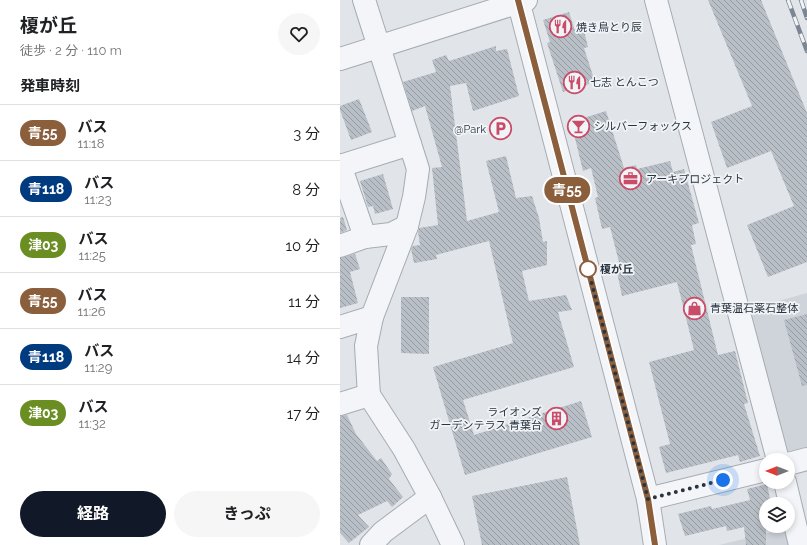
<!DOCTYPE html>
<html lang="ja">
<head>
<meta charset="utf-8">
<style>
  :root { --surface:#fff; --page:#f6f6f6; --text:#202124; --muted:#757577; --line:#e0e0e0; --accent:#111827 }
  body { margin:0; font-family:Raleway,"Noto Sans JP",sans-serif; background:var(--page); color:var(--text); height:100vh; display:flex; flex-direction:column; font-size:15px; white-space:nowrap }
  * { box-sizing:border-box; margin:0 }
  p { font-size:13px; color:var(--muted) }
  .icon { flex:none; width:22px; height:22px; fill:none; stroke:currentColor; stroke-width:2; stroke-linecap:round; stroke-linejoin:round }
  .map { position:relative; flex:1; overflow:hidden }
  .panel { display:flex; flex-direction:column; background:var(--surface); width:340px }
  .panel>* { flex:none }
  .badge { padding:0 8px; border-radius:13px; font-size:14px; line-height:26px }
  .needle { width:26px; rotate:270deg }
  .tools { position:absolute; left:419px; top:453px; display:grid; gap:8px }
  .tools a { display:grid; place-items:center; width:36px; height:36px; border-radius:50%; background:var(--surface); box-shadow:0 2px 6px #0003; font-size:20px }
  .you { position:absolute; width:20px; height:20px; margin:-10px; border:3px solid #fff; border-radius:50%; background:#1a73e8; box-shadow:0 0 0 6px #1a73e833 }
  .map>.badge { position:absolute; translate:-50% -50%; box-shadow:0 0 0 2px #fff }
  h2 { padding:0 20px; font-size:15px; line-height:36px }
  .round { display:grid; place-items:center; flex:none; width:42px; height:42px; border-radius:21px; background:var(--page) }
  .summary { display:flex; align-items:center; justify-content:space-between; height:68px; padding:0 20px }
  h1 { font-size:19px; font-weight:700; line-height:30px }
  .cta { display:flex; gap:8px; margin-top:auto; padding:8px 20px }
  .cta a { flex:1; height:46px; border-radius:24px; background:var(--accent); color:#fff; font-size:16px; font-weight:700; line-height:46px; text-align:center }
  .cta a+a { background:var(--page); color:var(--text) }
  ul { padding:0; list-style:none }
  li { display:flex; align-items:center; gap:12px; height:56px; padding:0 20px; border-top:1px solid var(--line) }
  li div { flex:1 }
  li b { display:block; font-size:15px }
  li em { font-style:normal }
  li .badge { min-width:44px; font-weight:700; text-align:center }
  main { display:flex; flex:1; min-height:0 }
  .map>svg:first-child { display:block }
  .built { fill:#cfd4db }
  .building { fill:url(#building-back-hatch) }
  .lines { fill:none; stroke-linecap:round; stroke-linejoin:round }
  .minor-casing { stroke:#a6acb3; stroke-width:24 }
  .minor { stroke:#f4f5f8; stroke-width:22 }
  .rail-casing { stroke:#7b8692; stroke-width:4.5 }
  .rail { stroke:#f1f4f7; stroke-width:3; stroke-dasharray:9; stroke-linecap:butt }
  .line-casing { stroke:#fff; stroke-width:9 }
  .line { stroke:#8b5e3c; stroke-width:6 }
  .walk { stroke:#2a3440; stroke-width:4; stroke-dasharray:0 7.2 }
  .stop-dot { fill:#fff; stroke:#8b5e3c; stroke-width:2 }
  .labels { text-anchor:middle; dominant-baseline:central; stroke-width:3.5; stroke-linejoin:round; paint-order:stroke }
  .poi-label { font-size:11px; fill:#2a3440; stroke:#f1f4f7; text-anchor:start }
  .stop-label { font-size:11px; font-weight:bold; fill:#2a3440; stroke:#f1f4f7; text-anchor:start }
</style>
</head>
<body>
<main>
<section class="panel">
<div class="summary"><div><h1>榎が丘</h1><p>徒歩 · 2 分 · 110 m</p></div><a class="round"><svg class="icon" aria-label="heart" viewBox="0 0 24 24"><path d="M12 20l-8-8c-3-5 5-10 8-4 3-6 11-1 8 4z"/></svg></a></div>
<h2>発車時刻</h2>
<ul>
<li><span class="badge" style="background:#8b5e3c;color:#fff">青55</span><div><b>バス</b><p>11:18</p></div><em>3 分</em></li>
<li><span class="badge" style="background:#003b80;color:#fff">青118</span><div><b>バス</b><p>11:23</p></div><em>8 分</em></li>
<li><span class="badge" style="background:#6b8e23;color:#fff">津03</span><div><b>バス</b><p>11:25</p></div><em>10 分</em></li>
<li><span class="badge" style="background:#8b5e3c;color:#fff">青55</span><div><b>バス</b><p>11:26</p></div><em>11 分</em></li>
<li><span class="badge" style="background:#003b80;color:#fff">青118</span><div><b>バス</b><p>11:29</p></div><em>14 分</em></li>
<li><span class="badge" style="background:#6b8e23;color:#fff">津03</span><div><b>バス</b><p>11:32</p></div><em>17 分</em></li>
</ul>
<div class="cta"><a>経路</a><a>きっぷ</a></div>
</section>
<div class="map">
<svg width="467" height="545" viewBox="0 0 467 545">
  <defs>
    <pattern id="building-back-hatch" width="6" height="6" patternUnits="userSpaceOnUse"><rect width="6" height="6" fill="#b9bfc6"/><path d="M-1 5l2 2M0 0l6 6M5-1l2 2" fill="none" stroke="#979ca2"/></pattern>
  </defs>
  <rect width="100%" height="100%" fill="#e1e5e9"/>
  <!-- built -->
  <g class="built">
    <polygon points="467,293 467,453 448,458 409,309"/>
    <polygon points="444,529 450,545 379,545"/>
  </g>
  <!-- building -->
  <g class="building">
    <polygon points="368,0 421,0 467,113 467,262 428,277 407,225 454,206 431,151 387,168 371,122 412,106"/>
    <polygon points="229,12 236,34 244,31 248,47 244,48 255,82 223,92 207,43 210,42 203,20"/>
    <polygon points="156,46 156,51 167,49 179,96 133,111 126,83 110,86 127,221 159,212 146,161 166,156 176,198 192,196 199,218 203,242 207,241 207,265 182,271 189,301 226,295 232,310 218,312 234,367 123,400 134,435 241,401 252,437 125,475 93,367 173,343 149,241 96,255 97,259 74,263 71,249 73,246 80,245 78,232 79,228 98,225 92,168 102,167 85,106 72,111 63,82 96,72 92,60 106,55 109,61"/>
    <polygon points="19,99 32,132 11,140 0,110 0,106"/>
    <polygon points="266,111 284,168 296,165 297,169 330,161 333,172 344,169 359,223 352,225 356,244 351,245 378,355 395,351 408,403 404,404 420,456 400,462 398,455 326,473 319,447 330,444 309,362 354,350 337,282 282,296 277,272 281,270 270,227 262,229 255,198 258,197 251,168 243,171 231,122"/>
    <polygon points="43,174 53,209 35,214 33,206 28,207 20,181"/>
    <polygon points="3,217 7,230 0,233 0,218"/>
    <polygon points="15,254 20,269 10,272 18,303 0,308 0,258"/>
    <polygon points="61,297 89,297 89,354 61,353"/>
    <polygon points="467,314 467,385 462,386 444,320"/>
    <polygon points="7,415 16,434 37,461 41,458 52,474 49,479 63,497 52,507 47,501 18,515 29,527 9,543 0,533 0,416"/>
    <polygon points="227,477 240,545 142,545 132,496"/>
    <polygon points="427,484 431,504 426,504 426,545 406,545 404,527 387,531 386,526 345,536 338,514 371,506 372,509 410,500 407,489"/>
  </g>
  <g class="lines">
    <defs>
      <g id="minor">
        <polyline points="24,0 78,169 74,197 67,226 32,317 26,346 29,395 64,449 90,497 113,545"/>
        <polyline points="178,0 308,499 315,545"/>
        <polyline points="316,0 438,460"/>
        <polyline points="0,59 186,0"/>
        <polyline points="0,165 25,237"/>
        <polyline points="0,166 70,144"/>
        <polyline points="0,246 25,237 51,234 67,226"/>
        <polyline points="0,327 32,317"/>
        <polyline points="0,404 29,395"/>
        <polyline points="448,464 467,459"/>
        <polyline points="445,482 460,545"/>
        <polyline points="308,499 426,470"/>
        <polyline points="31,545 43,532 90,497"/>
      </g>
    </defs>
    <!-- minor casing -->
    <use href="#minor" class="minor-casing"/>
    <!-- minor -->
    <use href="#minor" class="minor"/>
    <defs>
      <g id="rail">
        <polyline points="448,0 467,51"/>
        <polyline points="461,0 467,18"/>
      </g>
    </defs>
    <!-- rail casing -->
    <use href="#rail" class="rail-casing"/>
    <!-- rail -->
    <use href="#rail" class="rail"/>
  </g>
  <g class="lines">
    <defs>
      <polyline id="line" points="178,0 308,499 315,545"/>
    </defs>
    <!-- line casing -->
    <use href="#line" class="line-casing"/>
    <!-- line -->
    <use href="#line" class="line"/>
    <!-- walk -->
    <polyline class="walk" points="248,269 308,499 383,480"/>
  </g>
  <!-- icons -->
  <defs>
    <symbol id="restaurant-ring" viewBox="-11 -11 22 22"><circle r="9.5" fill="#f1f4f7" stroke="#c94c68" stroke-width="1.5"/><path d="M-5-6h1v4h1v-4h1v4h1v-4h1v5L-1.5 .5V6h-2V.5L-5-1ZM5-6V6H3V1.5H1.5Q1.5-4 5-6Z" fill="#c94c68"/></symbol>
    <symbol id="bar-ring" viewBox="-11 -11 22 22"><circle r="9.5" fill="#f1f4f7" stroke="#c94c68" stroke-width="1.5"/><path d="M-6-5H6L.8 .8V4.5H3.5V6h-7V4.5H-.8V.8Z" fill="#c94c68"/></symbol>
    <symbol id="parking-ring" viewBox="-11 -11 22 22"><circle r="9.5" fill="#f1f4f7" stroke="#c94c68" stroke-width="1.5"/><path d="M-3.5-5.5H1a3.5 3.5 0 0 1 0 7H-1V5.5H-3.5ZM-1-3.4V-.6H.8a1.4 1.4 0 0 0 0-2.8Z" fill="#c94c68"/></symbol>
    <symbol id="office-ring" viewBox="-11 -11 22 22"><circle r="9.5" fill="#f1f4f7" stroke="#c94c68" stroke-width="1.5"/><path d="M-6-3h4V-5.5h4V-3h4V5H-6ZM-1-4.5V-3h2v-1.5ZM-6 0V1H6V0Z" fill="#c94c68"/></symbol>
    <symbol id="shop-ring" viewBox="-11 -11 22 22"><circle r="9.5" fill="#f1f4f7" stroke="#c94c68" stroke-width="1.5"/><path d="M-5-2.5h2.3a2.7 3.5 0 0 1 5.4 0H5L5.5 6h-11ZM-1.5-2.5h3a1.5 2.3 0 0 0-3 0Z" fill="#c94c68"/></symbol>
    <symbol id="building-ring" viewBox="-11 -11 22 22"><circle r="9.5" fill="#f1f4f7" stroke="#c94c68" stroke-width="1.5"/><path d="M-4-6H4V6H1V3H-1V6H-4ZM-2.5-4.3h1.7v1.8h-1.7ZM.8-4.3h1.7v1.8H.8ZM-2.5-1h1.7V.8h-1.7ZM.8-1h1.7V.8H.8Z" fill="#c94c68"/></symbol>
  </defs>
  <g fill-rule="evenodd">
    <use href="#restaurant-ring" x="208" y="14" width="25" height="25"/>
    <use href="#restaurant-ring" x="222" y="70" width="25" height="25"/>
    <use href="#bar-ring" x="226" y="114" width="25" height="25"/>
    <use href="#parking-ring" x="148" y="116" width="25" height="25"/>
    <use href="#office-ring" x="278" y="166" width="25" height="25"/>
    <use href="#shop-ring" x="342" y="296" width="25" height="25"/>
    <use href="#building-ring" x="204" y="406" width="25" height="25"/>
  </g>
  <!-- markers -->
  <circle class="stop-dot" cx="248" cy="269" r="8"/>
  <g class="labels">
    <!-- poi labels -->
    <g class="poi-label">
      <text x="236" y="27">焼き鳥とり辰</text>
      <text x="250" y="82">七志 とんこつ</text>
      <text x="254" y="126">シルバーフォックス</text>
      <text x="146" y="129" text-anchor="end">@Park</text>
      <text x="306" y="179">アーキプロジェクト</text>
      <text x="370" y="308">青葉温石薬石整体</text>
      <text x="202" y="412" text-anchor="end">ライオンズ<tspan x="202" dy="13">ガーデンテラス 青葉台</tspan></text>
    </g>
    <!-- stop labels -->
    <g class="stop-label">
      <text x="260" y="269">榎が丘</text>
    </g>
  </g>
</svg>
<div class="tools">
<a><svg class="needle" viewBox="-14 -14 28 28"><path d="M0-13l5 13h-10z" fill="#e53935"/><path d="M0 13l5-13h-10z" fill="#757577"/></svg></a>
<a><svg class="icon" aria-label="layers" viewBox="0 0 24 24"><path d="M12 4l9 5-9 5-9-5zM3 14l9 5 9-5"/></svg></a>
</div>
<div class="you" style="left:383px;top:480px"></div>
<b class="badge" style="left:227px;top:190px;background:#8b5e3c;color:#fff">青55</b>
</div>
</main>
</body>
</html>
